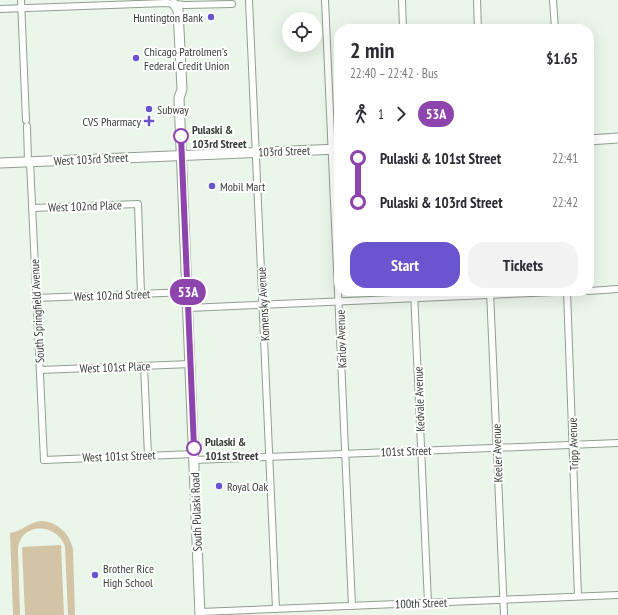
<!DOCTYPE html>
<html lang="en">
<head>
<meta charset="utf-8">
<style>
  :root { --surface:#fff; --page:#f2f2f3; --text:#2b2b33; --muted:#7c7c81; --accent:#6a55cf }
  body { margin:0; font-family:"PT Sans Narrow",sans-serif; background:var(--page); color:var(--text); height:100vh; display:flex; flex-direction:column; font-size:15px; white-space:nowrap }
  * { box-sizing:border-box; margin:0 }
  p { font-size:13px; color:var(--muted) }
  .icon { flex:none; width:22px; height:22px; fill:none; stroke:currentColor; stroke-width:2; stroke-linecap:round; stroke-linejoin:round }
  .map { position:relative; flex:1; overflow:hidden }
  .sheet { position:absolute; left:334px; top:24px; width:260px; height:272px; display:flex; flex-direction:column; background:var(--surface); border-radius:16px; box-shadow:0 4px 16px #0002 }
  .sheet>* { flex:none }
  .badge { padding:0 8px; border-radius:13px; font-size:14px; line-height:26px }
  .tools { position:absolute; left:282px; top:12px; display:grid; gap:8px }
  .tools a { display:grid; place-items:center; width:40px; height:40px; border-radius:50%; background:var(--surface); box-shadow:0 4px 16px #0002; font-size:20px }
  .map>.badge { position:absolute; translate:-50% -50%; box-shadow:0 0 0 2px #fff }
  .legs { display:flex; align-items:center; gap:6px; height:44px; padding:0 16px; font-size:13px }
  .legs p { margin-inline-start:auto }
  .summary { display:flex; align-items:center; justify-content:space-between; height:68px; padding:0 16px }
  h1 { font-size:22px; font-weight:800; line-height:30px }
  .cta { display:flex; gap:8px; margin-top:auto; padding:8px 16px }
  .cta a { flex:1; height:46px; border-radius:16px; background:var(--accent); color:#fff; font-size:16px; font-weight:800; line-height:46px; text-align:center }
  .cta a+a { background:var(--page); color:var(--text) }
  ul { padding:0 16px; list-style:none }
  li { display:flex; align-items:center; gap:14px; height:44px; font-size:15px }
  li i { display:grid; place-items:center; width:6px; height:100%; margin:0 5px; background:currentColor }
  li i::after { content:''; width:10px; height:10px; margin:-5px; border:3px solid; border-radius:50%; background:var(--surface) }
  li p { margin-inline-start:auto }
  li:first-child i { background:linear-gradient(#0000 50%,currentColor 0) }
  li:last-child i { background:linear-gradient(currentColor 50%,#0000 0) }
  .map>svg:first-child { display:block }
  .green { fill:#d3c4a5 }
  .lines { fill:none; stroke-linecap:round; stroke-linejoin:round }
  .minor-casing { stroke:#939d92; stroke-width:8 }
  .secondary-casing { stroke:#939d92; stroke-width:11 }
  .minor { stroke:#fff; stroke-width:6 }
  .secondary { stroke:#fff; stroke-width:9 }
  .line-1-casing { stroke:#fff; stroke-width:9 }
  .line-1 { stroke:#8e44ad; stroke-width:6 }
  .poi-dot { fill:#6a55cf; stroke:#fff; stroke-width:1.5 }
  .stop-1-dot { fill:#fff; stroke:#8e44ad; stroke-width:2 }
  .labels { text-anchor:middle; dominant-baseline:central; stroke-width:4; stroke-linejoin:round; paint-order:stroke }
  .poi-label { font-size:12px; fill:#383d38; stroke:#fff; text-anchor:start }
  .stop-label { font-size:12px; font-weight:bold; fill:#383d38; stroke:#fff; text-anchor:start }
  .street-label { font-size:12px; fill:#383d38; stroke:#fff }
</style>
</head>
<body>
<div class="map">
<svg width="618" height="615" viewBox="0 0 618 615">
  <rect width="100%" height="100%" fill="#ebf6ea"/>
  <!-- green -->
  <g class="green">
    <path d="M 41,521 C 58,522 69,533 73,549 L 75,615 L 68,615 L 65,546 C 55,521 19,523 18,550 L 20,615 L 13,615 L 10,533 C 22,532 28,522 41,521 Z"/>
    <polygon points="61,545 64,615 25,615 22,547"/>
  </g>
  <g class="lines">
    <defs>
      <g id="minor">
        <polyline points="21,0 26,120"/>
        <polyline points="249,0 276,609"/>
        <polyline points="325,0 352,606"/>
        <polyline points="402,0 403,29"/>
        <polyline points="477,0 478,29"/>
        <polyline points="553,0 555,29"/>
        <polyline points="0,9 166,3 185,5 232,4"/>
        <polyline points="27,126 28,162"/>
        <polyline points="30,162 44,460 194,454"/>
        <polyline points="32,208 138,204 141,294"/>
        <polyline points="414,291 428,603"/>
        <polyline points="490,291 504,615"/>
        <polyline points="567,291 578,596"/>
        <polyline points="589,291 618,289"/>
        <polyline points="36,298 188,292"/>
        <polyline points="188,308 578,291"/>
        <polyline points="144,366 148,455"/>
        <polyline points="40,370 191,364"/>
        <polyline points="194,460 618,443"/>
        <polyline points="200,612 618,595"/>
      </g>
      <g id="secondary">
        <polyline points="174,4 178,10 182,89 179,98 200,615"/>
        <polyline points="589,140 618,138"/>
        <polyline points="0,163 339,149"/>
      </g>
    </defs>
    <!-- minor casing -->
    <use href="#minor" class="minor-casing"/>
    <!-- secondary casing -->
    <use href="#secondary" class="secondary-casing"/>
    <!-- minor -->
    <use href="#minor" class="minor"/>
    <!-- secondary -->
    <use href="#secondary" class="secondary"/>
  </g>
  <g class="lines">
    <defs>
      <polyline id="line-1" points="181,136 194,448"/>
    </defs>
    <!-- line-1 casing -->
    <use href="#line-1" class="line-1-casing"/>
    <!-- line-1 -->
    <use href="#line-1" class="line-1"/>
  </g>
  <!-- markers -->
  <g class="poi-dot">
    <circle cx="211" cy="17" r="4"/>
    <circle cx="136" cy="58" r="4"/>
    <circle cx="149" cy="109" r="4"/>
    <path d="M147 115h4v4h4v4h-4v4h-4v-4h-4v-4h4z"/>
    <circle cx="212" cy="186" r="4"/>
    <circle cx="219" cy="486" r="4"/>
    <circle cx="95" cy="575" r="4"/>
  </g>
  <g class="stop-1-dot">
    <circle cx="181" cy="136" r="7"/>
    <circle cx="194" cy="448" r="7"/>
  </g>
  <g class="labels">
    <!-- poi labels -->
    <g class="poi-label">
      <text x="203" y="17" text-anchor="end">Huntington Bank</text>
      <text x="144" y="51">Chicago Patrolmen's<tspan x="144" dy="14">Federal Credit Union</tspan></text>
      <text x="157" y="109">Subway</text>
      <text x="141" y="121" text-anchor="end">CVS Pharmacy</text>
      <text x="220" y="186">Mobil Mart</text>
      <text x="227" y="486">Royal Oak</text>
      <text x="103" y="568">Brother Rice<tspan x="103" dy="14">High School</tspan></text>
    </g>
    <!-- stop labels -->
    <g class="stop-label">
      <text x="192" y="129">Pulaski &amp;<tspan x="192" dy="14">103rd Street</tspan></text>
      <text x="205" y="441">Pulaski &amp;<tspan x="205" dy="14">101st Street</tspan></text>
    </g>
    <!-- street labels -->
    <g class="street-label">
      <text transform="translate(284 151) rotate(-2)">103rd Street</text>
      <text transform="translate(91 159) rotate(-3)">West 103rd Street</text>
      <text transform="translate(85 206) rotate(-2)">West 102nd Place</text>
      <text transform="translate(112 295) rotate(-2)">West 102nd Street</text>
      <text transform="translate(263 304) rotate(-93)">Komensky Avenue</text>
      <text transform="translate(37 311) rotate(-93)">South Springfield Avenue</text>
      <text transform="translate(341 339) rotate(-92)">Karlov Avenue</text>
      <text transform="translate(115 367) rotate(-2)">West 101st Place</text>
      <text transform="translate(419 399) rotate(-92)">Kedvale Avenue</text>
      <text transform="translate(573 444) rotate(-92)">Tripp Avenue</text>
      <text transform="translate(406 451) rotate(-2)">101st Street</text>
      <text transform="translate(497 453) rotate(-92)">Keeler Avenue</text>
      <text transform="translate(119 456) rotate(-2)">West 101st Street</text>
      <text transform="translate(196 512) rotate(-92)">South Pulaski Road</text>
      <text transform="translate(421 603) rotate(-2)">100th Street</text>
    </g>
  </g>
</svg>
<div class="tools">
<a><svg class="icon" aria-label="locate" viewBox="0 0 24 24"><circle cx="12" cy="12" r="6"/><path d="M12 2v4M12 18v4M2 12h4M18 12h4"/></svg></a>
</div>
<b class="badge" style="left:188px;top:292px;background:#8e44ad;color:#fff">53A</b>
<section class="sheet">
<div class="summary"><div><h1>2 min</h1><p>22:40 – 22:42 · Bus</p></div><b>$1.65</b></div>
<div class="legs"><svg class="icon" aria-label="walk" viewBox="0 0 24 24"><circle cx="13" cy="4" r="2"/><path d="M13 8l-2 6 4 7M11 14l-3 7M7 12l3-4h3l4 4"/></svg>1<svg class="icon" aria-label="forward" viewBox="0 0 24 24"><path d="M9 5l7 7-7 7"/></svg><b class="badge" style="background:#8e44ad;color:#fff">53A</b></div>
<ul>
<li><i style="color:#8e44ad"></i><b>Pulaski &amp; 101st Street</b><p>22:41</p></li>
<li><i style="color:#8e44ad"></i><b>Pulaski &amp; 103rd Street</b><p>22:42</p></li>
</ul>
<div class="cta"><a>Start</a><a>Tickets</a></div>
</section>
</div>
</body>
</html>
